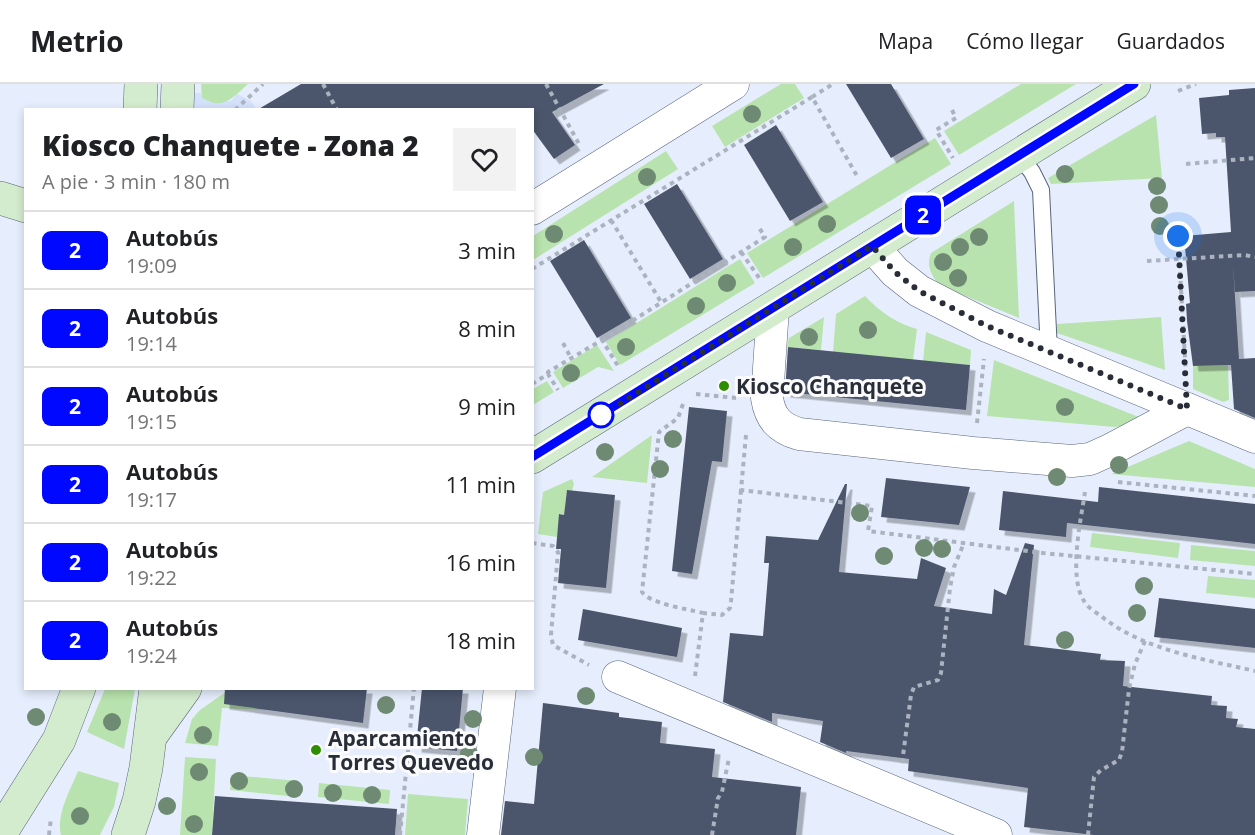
<!DOCTYPE html>
<html lang="es">
<head>
<meta charset="utf-8">
<style>
  :root { --surface:#fff; --page:#f2f2f2; --text:#202124; --muted:#757577; --line:#e0e0e0 }
  body { margin:0; font-family:"Open Sans",sans-serif; background:var(--page); color:var(--text); height:100vh; display:flex; flex-direction:column; font-size:22px; white-space:nowrap }
  * { box-sizing:border-box; margin:0 }
  p { font-size:20px; color:var(--muted) }
  .icon { flex:none; width:33px; height:33px; fill:none; stroke:currentColor; stroke-width:2; stroke-linecap:round; stroke-linejoin:round }
  .map { position:relative; flex:1; overflow:hidden }
  .details { position:absolute; left:24px; top:24px; width:510px; height:582px; display:flex; flex-direction:column; background:var(--surface); border-radius:0px; box-shadow:0 3px 9px #0003 }
  .details>* { flex:none }
  .badge { padding:0 12px; border-radius:9px; font-size:21px; line-height:39px }
  .you { position:absolute; width:30px; height:30px; margin:-15px; border:4px solid #fff; border-radius:50%; background:#1a73e8; box-shadow:0 0 0 9px #1a73e833 }
  .map>.badge { position:absolute; translate:-50% -50%; box-shadow:0 0 0 3px #fff }
  .round { display:grid; place-items:center; flex:none; width:63px; height:63px; border-radius:0px; background:var(--page) }
  .headline { display:flex; align-items:center; justify-content:space-between; height:102px; padding:0 18px }
  h1 { font-size:28px; font-weight:800; line-height:45px }
  ul { padding:0; list-style:none }
  li { display:flex; align-items:center; gap:18px; height:78px; padding:0 18px; border-top:2px solid var(--line) }
  li div { flex:1 }
  li b { display:block; font-size:22px }
  li em { font-style:normal }
  li .badge { min-width:66px; font-weight:700; text-align:center }
  header { display:flex; align-items:center; gap:36px; box-sizing:border-box; height:84px; padding:0 30px; background:var(--surface); border-bottom:2px solid var(--line) }
  header strong { font-size:28px }
  nav { display:flex; gap:33px; margin-inline-start:auto; font-size:21px }
  .map>svg:first-child { display:block }
  .built { fill:#d4e1fb }
  .green { fill:#b9e3ae }
  .building { fill:#4c576c; filter:url(#shadow) }
  .lines { fill:none; stroke-linecap:round; stroke-linejoin:round }
  .lane-casing { stroke:#59647b; stroke-width:18 }
  .street-casing { stroke:#59647b; stroke-width:33 }
  .secondary-casing { stroke:#59647b; stroke-width:34 }
  .path { stroke:#acb3c0; stroke-width:4; stroke-dasharray:4.5 4.5; stroke-linecap:butt }
  .lane { stroke:#fff; stroke-width:16 }
  .street { stroke:#fff; stroke-width:32 }
  .secondary { stroke:#d4ecce; stroke-width:33 }
  .tree { fill:#6f8a72 }
  .line-casing { stroke:#fff; stroke-width:14 }
  .line { stroke:#0008ff; stroke-width:9 }
  .walk { stroke:#282d37; stroke-width:6; stroke-dasharray:0 10.8 }
  .poi-dot { fill:#2e8d00; stroke:#fbfbfb; stroke-width:2 }
  .stop-dot { fill:#fff; stroke:#0008ff; stroke-width:3 }
  .labels { text-anchor:middle; dominant-baseline:central; stroke-width:6; stroke-linejoin:round; paint-order:stroke }
  .poi-label { font-size:21px; font-weight:bold; fill:#282d37; stroke:#fbfbfb; text-anchor:start }
</style>
</head>
<body>
<header>
<strong>Metrio</strong>
<nav><a>Mapa</a><a>Cómo llegar</a><a>Guardados</a></nav>
</header>
<div class="map">
<svg width="1255" height="751" viewBox="0 0 1255 751">
  <defs>
    <filter id="shadow"><feDropShadow dx="5.5" dy="5.5" stdDeviation="0" flood-color="#0004"/></filter>
  </defs>
  <rect width="100%" height="100%" fill="#e6eefd"/>
  <!-- built -->
  <polygon class="built" points="188,9 201,9 202,14 210,18 231,17 237,10 251,17 256,25 187,26"/>
  <!-- green -->
  <g class="green">
    <path d="M 201,0 L 248,0 C 233,13 224,27 202,14 Z"/>
    <polygon points="781,0 795,0 804,14 725,63 712,42"/>
    <polygon points="1021,0 1076,0 959,71 944,47"/>
    <polygon points="1156,31 1162,94 1051,100 1048,94"/>
    <polygon points="935,54 951,80 763,194 747,169"/>
    <polygon points="666,67 678,85 533,176 533,152"/>
    <path d="M 1014,117 L 1019,234 L 939,201 C 931,191 926,181 931,169 Z"/>
    <polygon points="740,175 755,199 620,281 606,258"/>
    <path d="M 865,212 C 879,227 896,239 917,245 L 913,276 L 833,268 L 836,230 Z"/>
    <polygon points="824,233 821,266 787,263 789,254"/>
    <polygon points="1161,233 1165,286 1057,249 1057,240"/>
    <polygon points="926,248 971,266 970,281 923,277"/>
    <polygon points="597,261 614,287 598,283 563,304 553,288"/>
    <polygon points="994,276 1144,335 1128,341 1115,343 987,332"/>
    <polygon points="1228,281 1229,316 1223,318 1193,305 1193,282"/>
    <polygon points="547,297 554,308 533,321 533,305"/>
    <polygon points="652,351 647,399 592,393"/>
    <polygon points="1189,357 1255,385 1255,403 1111,390"/>
    <polygon points="572,395 574,400 572,407 567,407 564,431 560,430 557,453 538,450 543,408"/>
    <polygon points="1092,449 1180,459 1178,474 1090,463"/>
    <polygon points="1191,461 1255,467 1255,482 1190,476"/>
    <polygon points="1208,492 1255,496 1255,514 1206,509"/>
    <polygon points="105,605 135,605 124,665 87,648"/>
    <polygon points="230,605 268,605 265,626 222,624 218,662 185,659 192,635 200,626"/>
    <polygon points="185,673 216,675 212,751 180,751"/>
    <path d="M 78,687 L 119,699 L 114,723 L 100,751 L 61,751 C 56,730 70,707 78,687 Z"/>
    <polygon points="231,691 299,697 297,713 230,706"/>
    <polygon points="319,699 390,706 389,720 318,713"/>
    <polygon points="408,710 468,715 465,751 405,751"/>
  </g>
  <!-- building -->
  <g class="building">
    <polygon points="301,0 604,0 552,28 575,61 554,75 532,45 532,26 257,26"/>
    <polygon points="846,0 891,0 924,55 891,74"/>
    <polygon points="1255,4 1255,207 1235,208 1233,181 1239,275 1255,274 1255,334 1234,325 1231,281 1193,282 1187,237 1186,220 1190,219 1184,152 1231,148 1225,53 1216,53 1216,49 1202,50 1199,14 1229,11 1229,6"/>
    <polygon points="776,41 823,118 790,137 744,61"/>
    <polygon points="677,100 723,175 690,195 644,120"/>
    <polygon points="584,156 631,234 597,254 550,177"/>
    <polygon points="788,263 970,281 966,326 785,308"/>
    <polygon points="689,323 727,327 722,378 712,377 692,490 672,487"/>
    <polygon points="886,394 970,403 959,441 881,433"/>
    <polygon points="845,400 847,400 839,488 917,495 921,474 946,484 934,522 992,530 994,505 1006,511 1025,459 1034,461 1024,561 1101,570 1100,576 1125,577 1123,602 1212,612 1211,621 1227,622 1226,634 1238,635 1236,643 1255,645 1255,751 1094,751 1024,743 1028,704 908,687 909,675 846,667 846,669 820,658 823,637 772,629 772,638 723,618 730,549 763,552 769,479 764,479 766,452 818,456"/>
    <polygon points="1099,403 1255,420 1255,460 1067,439 1066,453 999,446 1003,407 1098,418"/>
    <polygon points="567,406 615,411 606,504 558,499 561,465 556,465 559,430 564,431"/>
    <polygon points="1159,514 1255,525 1255,564 1154,553"/>
    <polygon points="583,525 682,544 677,573 578,556"/>
    <polygon points="225,604 367,604 363,639 224,620"/>
    <polygon points="422,604 463,604 457,667 416,663"/>
    <polygon points="543,619 619,629 619,633 662,638 660,659 715,665 712,693 801,703 796,751 501,751 505,717 534,720"/>
    <polygon points="215,712 397,725 395,751 212,751"/>
  </g>
  <g class="lines">
    <defs>
      <polyline id="lane" points="1019,71 1032,88 1041,106 1049,267"/>
      <g id="street">
        <polyline points="532,125 733,0"/>
        <polyline points="872,162 895,188 919,207 987,242 1255,353"/>
        <path d="M 773,224 L 767,314 C 770,334 779,344 799,350 L 973,369 L 1072,377 L 1090,375 L 1110,366 L 1187,325"/>
        <polyline points="618,593 996,751"/>
        <polyline points="483,751 500,604"/>
      </g>
      <g id="secondary">
        <polyline points="140,26 141,0"/>
        <polyline points="177,26 178,0"/>
        <polyline points="0,114 26,122"/>
        <polyline points="532,373 1134,0"/>
        <polyline points="152,650 185,604"/>
        <polyline points="0,750 59,656 79,604"/>
        <polyline points="128,751 139,717 146,684 156,604"/>
      </g>
    </defs>
    <!-- lane casing -->
    <use href="#lane" class="lane-casing"/>
    <!-- street casing -->
    <use href="#street" class="street-casing"/>
    <!-- secondary casing -->
    <use href="#secondary" class="secondary-casing"/>
    <!-- path -->
    <g class="path">
      <polyline points="323,0 337,26"/>
      <polyline points="546,0 579,60"/>
      <polyline points="1178,7 1196,0"/>
      <polyline points="812,13 833,0"/>
      <polyline points="235,26 263,0"/>
      <polyline points="952,26 956,34 936,46 953,74"/>
      <polyline points="1186,80 1255,74"/>
      <polyline points="611,136 661,218"/>
      <polyline points="1178,152 1186,291"/>
      <polyline points="741,168 760,195"/>
      <polyline points="1147,177 1244,171 1255,173"/>
      <polyline points="532,185 812,13 857,92"/>
      <polyline points="602,256 765,153 758,142"/>
      <polyline points="563,259 571,274"/>
      <polyline points="548,290 548,288 602,256 618,282"/>
      <polyline points="532,300 548,290 558,306"/>
      <polyline points="696,310 736,314"/>
      <path d="M 683,320 L 678,334 L 659,348 L 642,508 C 650,520 688,525 703,529"/>
      <polyline points="977,339 984,275"/>
      <polyline points="746,351 741,406 872,422 868,447 1043,469 1255,490"/>
      <polyline points="1118,398 1255,412"/>
      <path d="M 1085,408 C 1081,435 1068,493 1084,517 C 1087,523 1095,528 1101,532 C 1143,566 1203,575 1255,587"/>
      <polyline points="532,459 553,462 558,468 551,551 553,561 589,581"/>
      <polyline points="695,592 703,529 722,531 730,524 731,517 741,406"/>
      <polyline points="902,679 911,611 914,603 938,596 941,589 950,504 954,483 964,459"/>
      <polyline points="49,751 51,734"/>
      <polyline points="400,751 414,604"/>
      <polyline points="712,751 718,714 722,708 729,674"/>
      <polyline points="1088,751 1094,693 1101,686 1119,676 1122,668 1129,605 1135,580 1145,557"/>
    </g>
    <!-- lane -->
    <use href="#lane" class="lane"/>
    <!-- street -->
    <use href="#street" class="street"/>
    <!-- secondary -->
    <use href="#secondary" class="secondary"/>
  </g>
  <!-- trees -->
  <g class="tree">
    <circle cx="752" cy="30" r="9"/>
    <circle cx="1065" cy="90" r="9"/>
    <circle cx="647" cy="93" r="9"/>
    <circle cx="1157" cy="102" r="9"/>
    <circle cx="1159" cy="121" r="9"/>
    <circle cx="827" cy="140" r="9"/>
    <circle cx="1160" cy="142" r="9"/>
    <circle cx="554" cy="150" r="9"/>
    <circle cx="979" cy="153" r="9"/>
    <circle cx="793" cy="163" r="9"/>
    <circle cx="960" cy="163" r="9"/>
    <circle cx="943" cy="178" r="9"/>
    <circle cx="958" cy="194" r="9"/>
    <circle cx="727" cy="199" r="9"/>
    <circle cx="696" cy="222" r="9"/>
    <circle cx="868" cy="246" r="9"/>
    <circle cx="809" cy="253" r="9"/>
    <circle cx="626" cy="263" r="9"/>
    <circle cx="571" cy="289" r="9"/>
    <circle cx="1065" cy="323" r="9"/>
    <circle cx="673" cy="355" r="9"/>
    <circle cx="605" cy="368" r="9"/>
    <circle cx="1119" cy="381" r="9"/>
    <circle cx="660" cy="385" r="9"/>
    <circle cx="1057" cy="393" r="9"/>
    <circle cx="860" cy="429" r="9"/>
    <circle cx="924" cy="464" r="9"/>
    <circle cx="942" cy="465" r="9"/>
    <circle cx="884" cy="472" r="9"/>
    <circle cx="1144" cy="502" r="9"/>
    <circle cx="1137" cy="529" r="9"/>
    <circle cx="1065" cy="556" r="9"/>
    <circle cx="586" cy="612" r="9"/>
    <circle cx="386" cy="621" r="9"/>
    <circle cx="36" cy="633" r="9"/>
    <circle cx="473" cy="635" r="9"/>
    <circle cx="112" cy="638" r="9"/>
    <circle cx="203" cy="651" r="9"/>
    <circle cx="469" cy="670" r="9"/>
    <circle cx="534" cy="673" r="9"/>
    <circle cx="199" cy="688" r="9"/>
    <circle cx="239" cy="697" r="9"/>
    <circle cx="294" cy="705" r="9"/>
    <circle cx="333" cy="709" r="9"/>
    <circle cx="372" cy="711" r="9"/>
    <circle cx="167" cy="722" r="9"/>
    <circle cx="80" cy="732" r="9"/>
    <circle cx="194" cy="740" r="9"/>
  </g>
  <g class="lines">
    <defs>
      <polyline id="line" points="532,373 1134,0"/>
    </defs>
    <!-- line casing -->
    <use href="#line" class="line-casing"/>
    <!-- line -->
    <use href="#line" class="line"/>
    <!-- walk -->
    <polyline class="walk" points="601,331 597,334 872,162 895,188 919,207 987,242 1187,325 1178,152"/>
  </g>
  <!-- markers -->
  <g class="poi-dot">
    <circle cx="724" cy="302" r="6"/>
    <circle cx="316" cy="666" r="6"/>
  </g>
  <circle class="stop-dot" cx="601" cy="331" r="12"/>
  <g class="labels">
    <!-- poi labels -->
    <g class="poi-label">
      <text x="736" y="302">Kiosco Chanquete</text>
      <text x="328" y="654">Aparcamiento<tspan x="328" dy="24">Torres Quevedo</tspan></text>
    </g>
  </g>
</svg>
<div class="you" style="left:1178px;top:152px"></div>
<b class="badge" style="left:923px;top:131px;background:#0008ff;color:#fff">2</b>
<section class="details">
<div class="headline"><div><h1>Kiosco Chanquete - Zona 2</h1><p>A pie · 3 min · 180 m</p></div><a class="round"><svg class="icon" aria-label="heart" viewBox="0 0 24 24"><path d="M12 20l-8-8c-3-5 5-10 8-4 3-6 11-1 8 4z"/></svg></a></div>
<ul>
<li><span class="badge" style="background:#0008ff;color:#fff">2</span><div><b>Autobús</b><p>19:09</p></div><em>3 min</em></li>
<li><span class="badge" style="background:#0008ff;color:#fff">2</span><div><b>Autobús</b><p>19:14</p></div><em>8 min</em></li>
<li><span class="badge" style="background:#0008ff;color:#fff">2</span><div><b>Autobús</b><p>19:15</p></div><em>9 min</em></li>
<li><span class="badge" style="background:#0008ff;color:#fff">2</span><div><b>Autobús</b><p>19:17</p></div><em>11 min</em></li>
<li><span class="badge" style="background:#0008ff;color:#fff">2</span><div><b>Autobús</b><p>19:22</p></div><em>16 min</em></li>
<li><span class="badge" style="background:#0008ff;color:#fff">2</span><div><b>Autobús</b><p>19:24</p></div><em>18 min</em></li>
</ul>
</section>
</div>
</body>
</html>
